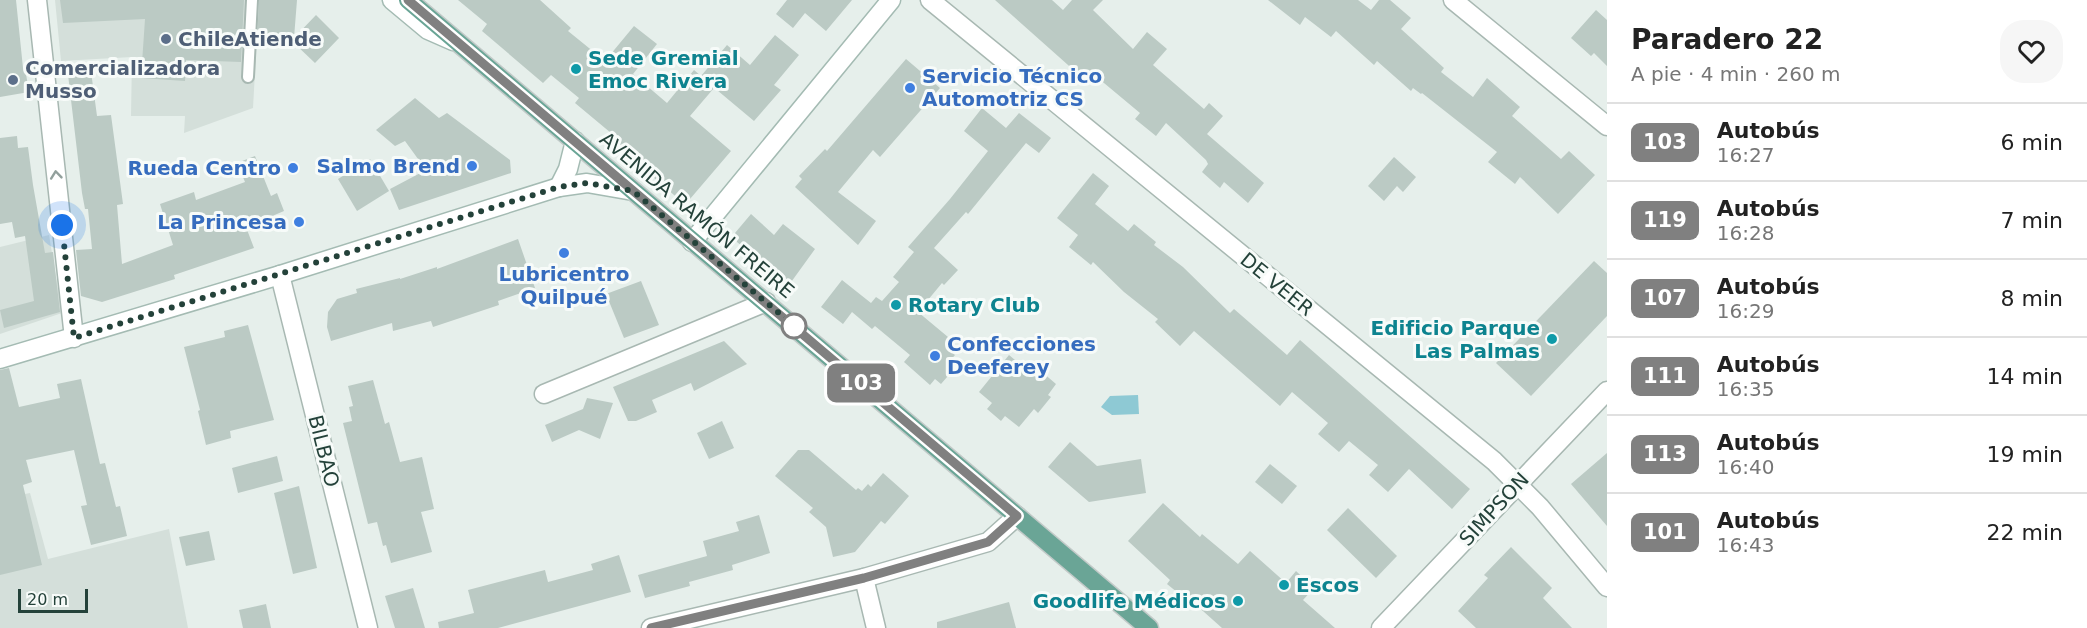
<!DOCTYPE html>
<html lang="es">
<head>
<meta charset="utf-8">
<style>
  :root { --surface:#fff; --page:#f6f6f6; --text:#222; --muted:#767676; --line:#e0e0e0 }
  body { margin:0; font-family:"DejaVu Sans",sans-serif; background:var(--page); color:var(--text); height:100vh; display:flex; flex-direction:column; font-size:22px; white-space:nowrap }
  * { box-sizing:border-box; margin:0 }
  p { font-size:20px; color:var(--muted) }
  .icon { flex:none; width:33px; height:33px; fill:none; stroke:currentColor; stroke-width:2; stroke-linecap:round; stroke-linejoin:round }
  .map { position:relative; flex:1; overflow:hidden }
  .details { display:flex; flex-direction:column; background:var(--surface); width:480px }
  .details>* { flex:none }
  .badge { padding:0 12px; border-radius:9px; font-size:21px; line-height:39px }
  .scale { position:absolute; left:18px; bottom:15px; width:70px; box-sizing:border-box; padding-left:6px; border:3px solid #24423a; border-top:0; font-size:16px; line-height:21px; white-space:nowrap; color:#24423a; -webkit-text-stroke:4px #f7fbf9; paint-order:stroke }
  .you { position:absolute; width:30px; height:30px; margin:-15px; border:4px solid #fff; border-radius:50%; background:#1a73e8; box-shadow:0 0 0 9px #1a73e833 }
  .map>.badge { position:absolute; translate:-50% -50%; box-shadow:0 0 0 3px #fff }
  .round { display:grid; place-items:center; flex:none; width:63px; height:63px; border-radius:24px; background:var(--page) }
  .head { display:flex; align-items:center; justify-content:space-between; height:102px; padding:0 24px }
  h1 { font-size:28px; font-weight:800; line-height:45px }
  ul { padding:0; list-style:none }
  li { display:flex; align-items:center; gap:18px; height:78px; padding:0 24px; border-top:2px solid var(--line) }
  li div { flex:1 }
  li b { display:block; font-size:22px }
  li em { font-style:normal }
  li .badge { min-width:66px; font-weight:700; text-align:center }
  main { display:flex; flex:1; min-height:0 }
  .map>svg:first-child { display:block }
  .built { fill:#d4dfda }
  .water { fill:#8ec9d4 }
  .building { fill:#bbcac4 }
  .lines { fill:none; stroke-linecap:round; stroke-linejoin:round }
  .lane-casing { stroke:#a8b8b2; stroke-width:14 }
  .street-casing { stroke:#a8b8b2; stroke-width:21 }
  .secondary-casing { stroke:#a4bbb3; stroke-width:21 }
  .primary-casing { stroke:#c2cac8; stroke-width:21 }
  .lane { stroke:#fff; stroke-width:10 }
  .street { stroke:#fff; stroke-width:18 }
  .secondary { stroke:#fff; stroke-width:18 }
  .primary { stroke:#6aa596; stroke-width:18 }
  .oneway { stroke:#92a09c }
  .line-casing { stroke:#fff; stroke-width:14 }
  .line { stroke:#808080; stroke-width:9 }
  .walk { stroke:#24423a; stroke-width:6; stroke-dasharray:0 10.8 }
  .service-dot { fill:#5c6f8a; stroke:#f7fbf9; stroke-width:2 }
  .culture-dot { fill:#0f9aa8; stroke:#f7fbf9; stroke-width:2 }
  .shop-dot { fill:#3f7fe0; stroke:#f7fbf9; stroke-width:2 }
  .stop-dot { fill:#fff; stroke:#808080; stroke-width:3 }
  .labels { text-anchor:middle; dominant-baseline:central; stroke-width:6; stroke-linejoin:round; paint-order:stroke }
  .service-label { font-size:20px; font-weight:bold; fill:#4e5e75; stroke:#f7fbf9; text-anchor:start }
  .culture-label { font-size:20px; font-weight:bold; fill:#0d838f; stroke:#f7fbf9; text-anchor:start }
  .shop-label { font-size:20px; font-weight:bold; fill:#366cbe; stroke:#f7fbf9; text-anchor:end }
  .street-label { font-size:20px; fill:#24423a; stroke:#f7fbf9 }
</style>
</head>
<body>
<main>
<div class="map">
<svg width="1607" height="628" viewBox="0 0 1607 628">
  <rect width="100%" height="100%" fill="#e6efeb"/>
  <!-- built -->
  <g class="built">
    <polygon points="55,0 259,0 253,108 184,133 185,116 131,116 132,57 61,61"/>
    <polygon points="49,235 62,313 0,334 0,247"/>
    <polygon points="30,493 48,559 169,529 188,628 0,628 0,499"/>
  </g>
  <!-- water -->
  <polygon class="water" points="1138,395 1139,414 1112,415 1101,407 1110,396"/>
  <!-- building -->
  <g class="building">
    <polygon points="0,0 16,0 23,68 25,68 29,92 0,97"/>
    <polygon points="60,0 244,0 241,62 186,60 185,81 141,78 145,19 63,23"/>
    <polygon points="259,0 297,0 294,38 316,15 339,38 315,63 294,43 294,45 257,40"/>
    <polygon points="458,0 540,0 571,28 568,31 605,61 634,26 657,44 633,74 667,103 694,70 701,76 727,45 750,65 775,35 799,55 774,85 781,90 754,121 705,80 714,88 690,116 731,151 690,199 681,201 626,154 627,152 609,136 611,133 575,103 579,98 551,75 543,83 482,31 487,24"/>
    <polygon points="787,0 852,0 826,31 805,13 793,28 776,14"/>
    <polygon points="995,0 1052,0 1063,10 1072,0 1103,0 1093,10 1133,49 1147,32 1167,49 1153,65 1204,109 1209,103 1223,116 1207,134 1264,183 1248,203 1224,182 1220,188 1202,172 1208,164 1206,160 1166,123 1156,136 1135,119 1140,113 1098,78 1095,81 1090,76 1086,81"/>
    <polygon points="1268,0 1358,0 1371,10 1379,0 1390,0 1411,18 1401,29 1444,68 1441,72 1473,97 1487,78 1520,107 1512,116 1561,159 1569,151 1595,175 1558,214 1520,177 1515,184 1488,162 1497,152 1422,93 1421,94 1413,88 1411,91 1377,61 1374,65 1336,31 1331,37 1305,17 1300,25"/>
    <polygon points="1596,10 1607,20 1607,66 1594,53 1591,56 1571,38"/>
    <polygon points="906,59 940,88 880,157 873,150 838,192 876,221 858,245 795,187 802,179 799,176 825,149 827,151"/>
    <polygon points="90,64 97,116 111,115 123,204 117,205 122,264 173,245 160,204 194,192 196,200 245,182 237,163 255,156 271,196 277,193 284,211 246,227 254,248 174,275 175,279 102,302 81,296 76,250 92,249 88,209 85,209 82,193 67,66"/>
    <polygon points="415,98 439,118 447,113 510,160 511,173 399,210 390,189 426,170 405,141 395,146 376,130"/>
    <polygon points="982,108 1006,128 1019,113 1051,138 1039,153 1026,143 968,214 966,212 934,248 958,270 944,285 942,283 918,312 954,342 947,349 955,355 947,364 954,369 941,384 935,379 930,385 904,362 910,355 875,326 872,329 852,312 843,324 821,307 842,280 871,303 876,297 882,301 899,282 893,277 914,252 908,247 950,199 988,151 964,131"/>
    <polygon points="17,136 18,148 28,147 33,185 45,253 53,252 60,312 4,328 0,310 34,301 25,236 15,238 12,222 0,224 0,138"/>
    <polygon points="1394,157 1416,177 1403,192 1397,186 1384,201 1368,186"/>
    <polygon points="370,159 389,191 357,211 338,179"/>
    <polygon points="1093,173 1109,186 1095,204 1128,231 1134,224 1156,242 1154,245 1183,267 1230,313 1234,309 1287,355 1300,340 1470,489 1452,509 1409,469 1388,492 1369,475 1378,465 1349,441 1339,452 1318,434 1328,423 1292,392 1280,406 1194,331 1180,346 1155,322 1158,319 1124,292 1093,262 1091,265 1069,247 1078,235 1057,218"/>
    <polygon points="751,214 774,235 783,224 815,249 789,285 737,242 735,233"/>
    <polygon points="518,239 535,288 498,301 499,305 433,327 431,321 393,331 392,323 331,341 327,327 328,312 337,299 357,293 356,289 400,278 400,279 437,267 437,269"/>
    <polygon points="1594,261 1607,273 1607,316 1531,396 1496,363"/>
    <polygon points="641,281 659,325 624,338 606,294"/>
    <polygon points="248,325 274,420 230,431 231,438 206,445 198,411 200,410 184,347 225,337 224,331"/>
    <polygon points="724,341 747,364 694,391 691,383 652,400 657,412 636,421 628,421 613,387"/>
    <polygon points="1009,355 1037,378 1042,372 1056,384 1048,395 1051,397 1038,413 1034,409 1019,427 1005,416 1001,421 987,409 992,403 979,392"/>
    <polygon points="9,368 19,407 60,398 57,384 81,379 100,464 105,463 116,507 120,506 127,536 91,545 81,506 87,505 74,450 26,460 32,482 23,485 42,565 0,575 0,370"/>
    <polygon points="373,380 385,424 389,422 400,462 422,457 434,509 421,512 432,552 391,563 386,545 383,546 377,522 368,524 343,423 352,421 349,407 353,406 348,386"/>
    <polygon points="587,398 613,403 600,439 579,430 552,442 545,425 583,409"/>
    <polygon points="722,421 734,448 709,459 697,433"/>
    <polygon points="1070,442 1097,466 1141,459 1146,493 1089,502 1048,467"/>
    <polygon points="798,450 809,450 856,490 858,488 862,491 868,484 871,487 883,473 909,496 885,524 881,521 855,552 833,557 826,527 809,512 813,508 775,476"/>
    <polygon points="1607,453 1607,526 1571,484"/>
    <polygon points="277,456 283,481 238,493 232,468"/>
    <polygon points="1270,464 1297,486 1282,504 1255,482"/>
    <polygon points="299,486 317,568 293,574 274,493"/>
    <polygon points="1163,503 1200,537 1202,534 1238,564 1250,551 1286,583 1296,571 1314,588 1303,600 1335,628 1222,628 1185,595 1183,597 1167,584 1170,580 1128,541"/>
    <polygon points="1348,508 1397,556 1376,578 1327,530"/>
    <polygon points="759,515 770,553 732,565 733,570 689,582 690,586 645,598 638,575 707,556 703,541 739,531 736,522"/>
    <polygon points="209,531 215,560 186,566 179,537"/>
    <polygon points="1511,547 1552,588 1543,598 1572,628 1476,628 1458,611 1488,578 1484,575"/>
    <polygon points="619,555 631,592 498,628 439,628 438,622 474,613 468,590 545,570 548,582 593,570 591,564"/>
    <polygon points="413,588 425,628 395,628 385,596"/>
    <polygon points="1009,602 1016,628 937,628 937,622"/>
    <polygon points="266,604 271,628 243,628 239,610"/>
  </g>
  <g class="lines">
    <defs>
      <polyline id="lane" points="248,77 252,0"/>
      <g id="street">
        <polyline points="37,0 74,338"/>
        <polyline points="930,0 1494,461 1540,507 1607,587"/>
        <polyline points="1453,0 1607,126"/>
        <polyline points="280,275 368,628"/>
        <polyline points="544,394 766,302"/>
        <polyline points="864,578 876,628"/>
        <polyline points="651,628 864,578 988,542 1017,516"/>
        <polyline points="1381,628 1607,391"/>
      </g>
      <g id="secondary">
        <polyline points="392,0 428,30 453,41"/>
        <polyline points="559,187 568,169 575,141"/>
        <polyline points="692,242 891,0"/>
        <polyline points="0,359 280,275 559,187 587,183 633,191"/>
      </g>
      <polyline id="primary" points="408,0 1149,628"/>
    </defs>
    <!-- lane casing -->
    <use href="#lane" class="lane-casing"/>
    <!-- street casing -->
    <use href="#street" class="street-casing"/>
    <!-- secondary casing -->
    <use href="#secondary" class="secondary-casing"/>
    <!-- primary casing -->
    <use href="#primary" class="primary-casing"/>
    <!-- lane -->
    <use href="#lane" class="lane"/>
    <!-- street -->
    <use href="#street" class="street"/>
    <!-- secondary -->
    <use href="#secondary" class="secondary"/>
    <!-- primary -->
    <use href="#primary" class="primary"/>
  </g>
  <!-- one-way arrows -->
  <defs><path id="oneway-chevron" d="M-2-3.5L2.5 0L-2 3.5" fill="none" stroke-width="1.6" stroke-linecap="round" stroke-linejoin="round" transform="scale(1.5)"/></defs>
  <use class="oneway" href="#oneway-chevron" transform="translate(56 175) rotate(-96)"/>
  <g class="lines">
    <defs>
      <polyline id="line" points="408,0 1017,516 988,542 864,578 651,628"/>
    </defs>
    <!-- line casing -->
    <use href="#line" class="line-casing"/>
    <!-- line -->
    <use href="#line" class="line"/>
    <!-- walk -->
    <polyline class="walk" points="62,225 74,338 559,187 587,183 633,191 798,329 794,326"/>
  </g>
  <!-- markers -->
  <g class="service-dot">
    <circle cx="166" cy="39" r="6"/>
    <circle cx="13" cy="80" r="6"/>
  </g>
  <g class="culture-dot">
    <circle cx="576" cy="69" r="6"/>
    <circle cx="896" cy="305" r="6"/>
    <circle cx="1552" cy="339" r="6"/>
    <circle cx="1284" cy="585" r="6"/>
    <circle cx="1238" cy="601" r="6"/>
  </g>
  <g class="shop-dot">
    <circle cx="910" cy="88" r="6"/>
    <circle cx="472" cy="166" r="6"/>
    <circle cx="293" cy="168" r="6"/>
    <circle cx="299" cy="222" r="6"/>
    <circle cx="564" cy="253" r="6"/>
    <circle cx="935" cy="356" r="6"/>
  </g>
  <circle class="stop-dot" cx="794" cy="326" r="12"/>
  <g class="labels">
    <!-- service labels -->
    <g class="service-label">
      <text x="178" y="39">ChileAtiende</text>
      <text x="25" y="68">Comercializadora<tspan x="25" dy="23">Musso</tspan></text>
    </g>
    <!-- culture labels -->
    <g class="culture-label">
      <text x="588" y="58">Sede Gremial<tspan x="588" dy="23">Emoc Rivera</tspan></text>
      <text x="908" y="305">Rotary Club</text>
      <text x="1540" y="328" text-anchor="end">Edificio Parque<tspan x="1540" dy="23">Las Palmas</tspan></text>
      <text x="1296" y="585">Escos</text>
      <text x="1226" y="601" text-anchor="end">Goodlife Médicos</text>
    </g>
    <!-- shop labels -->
    <g class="shop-label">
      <text x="922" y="76" text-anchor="start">Servicio Técnico<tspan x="922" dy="23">Automotriz CS</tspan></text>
      <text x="460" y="166">Salmo Brend</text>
      <text x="281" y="168">Rueda Centro</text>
      <text x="287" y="222">La Princesa</text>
      <text x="564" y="274" text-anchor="middle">Lubricentro<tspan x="564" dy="23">Quilpué</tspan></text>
      <text x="947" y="344" text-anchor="start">Confecciones<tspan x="947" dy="23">Deeferey</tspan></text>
    </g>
    <!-- street labels -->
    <g class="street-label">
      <text transform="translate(697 215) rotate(40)">AVENIDA RAMÓN FREIRE</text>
      <text transform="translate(1277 284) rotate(39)">DE VEER</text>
      <text transform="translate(324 451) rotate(76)">BILBAO</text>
      <text transform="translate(1494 509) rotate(-47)">SIMPSON</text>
    </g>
  </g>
</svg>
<div class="scale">20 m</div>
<div class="you" style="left:62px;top:225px"></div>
<b class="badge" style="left:861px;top:383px;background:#808080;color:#fff">103</b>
</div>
<section class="details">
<div class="head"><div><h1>Paradero 22</h1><p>A pie · 4 min · 260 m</p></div><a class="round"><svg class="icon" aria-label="heart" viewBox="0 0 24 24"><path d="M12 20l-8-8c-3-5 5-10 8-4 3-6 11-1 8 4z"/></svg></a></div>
<ul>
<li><span class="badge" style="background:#808080;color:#fff">103</span><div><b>Autobús</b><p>16:27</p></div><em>6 min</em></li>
<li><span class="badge" style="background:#808080;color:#fff">119</span><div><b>Autobús</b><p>16:28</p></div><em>7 min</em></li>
<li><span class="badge" style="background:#808080;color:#fff">107</span><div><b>Autobús</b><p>16:29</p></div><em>8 min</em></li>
<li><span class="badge" style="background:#808080;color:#fff">111</span><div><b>Autobús</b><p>16:35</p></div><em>14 min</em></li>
<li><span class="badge" style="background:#808080;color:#fff">113</span><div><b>Autobús</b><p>16:40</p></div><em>19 min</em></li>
<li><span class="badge" style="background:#808080;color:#fff">101</span><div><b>Autobús</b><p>16:43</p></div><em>22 min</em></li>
</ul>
</section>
</main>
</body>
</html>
